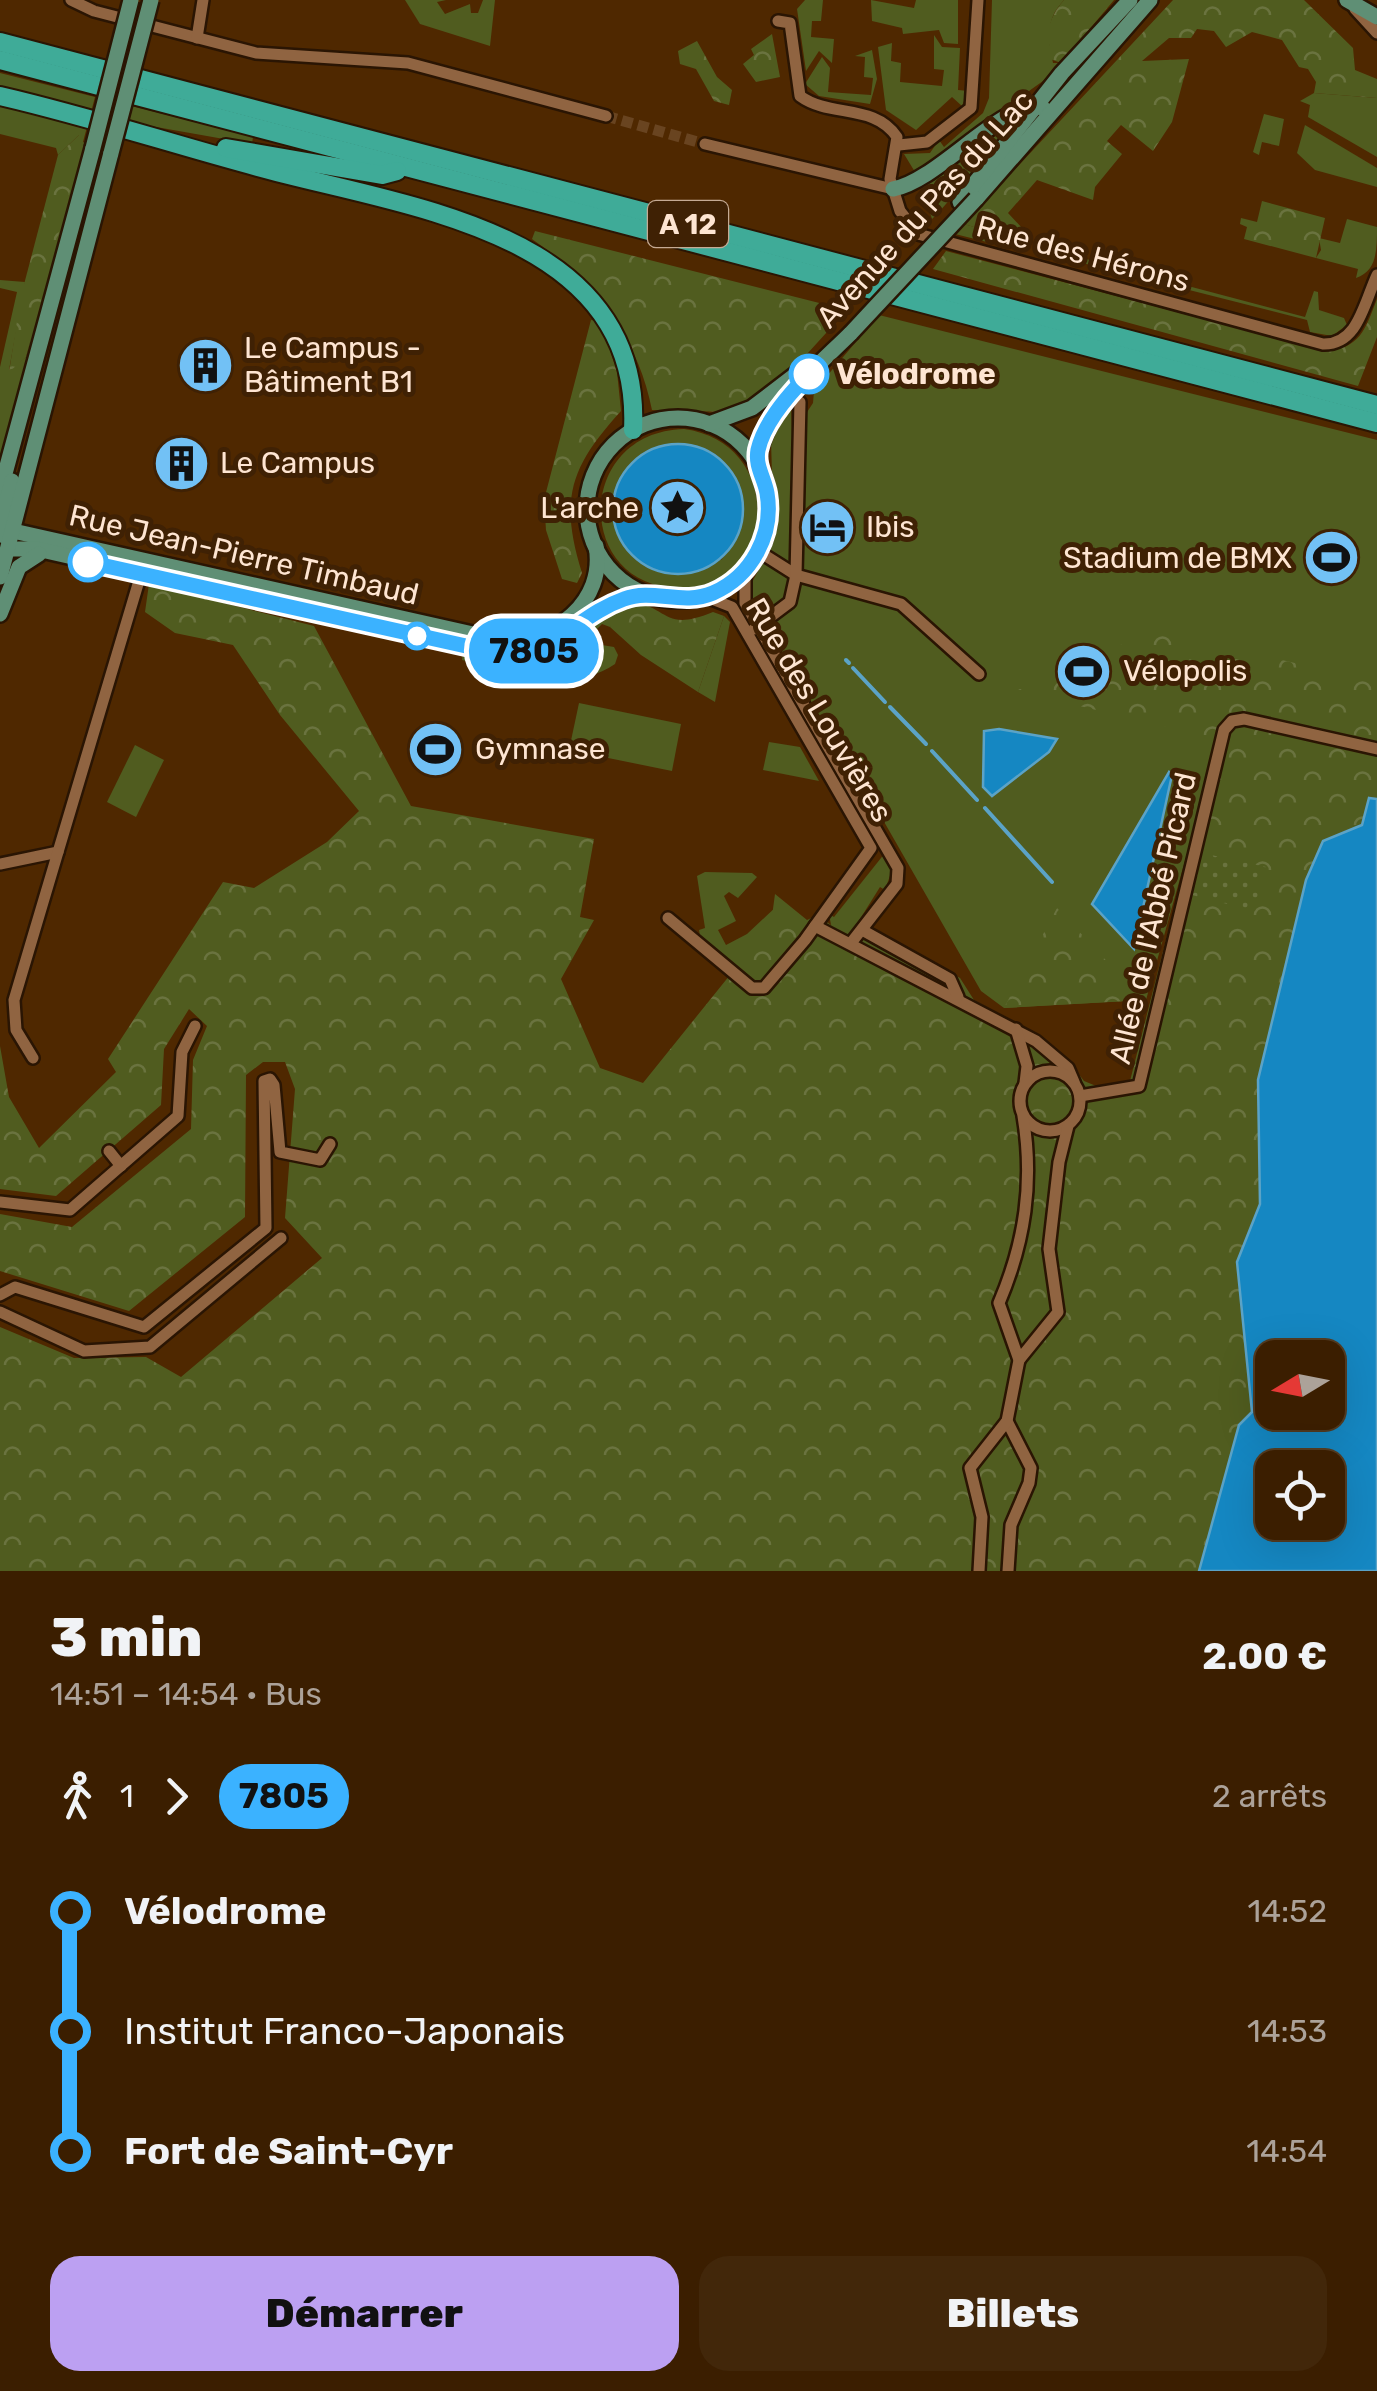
<!DOCTYPE html>
<html lang="fr">
<head>
<meta charset="utf-8">
<style>
  :root { --surface:#3b1e00; --page:#42270a; --text:#f1f3f6; --muted:#aca299; --line:#543c22; --accent:#bca0f2 }
  body { margin:0; font-family:Rubik,sans-serif; background:var(--page); color:var(--text); height:100vh; display:flex; flex-direction:column; font-size:38px; white-space:nowrap }
  * { box-sizing:border-box; margin:0 }
  p { font-size:32px; color:var(--muted) }
  .icon { flex:none; width:55px; height:55px; fill:none; stroke:currentColor; stroke-width:2; stroke-linecap:round; stroke-linejoin:round }
  .map { position:relative; height:1571px; overflow:hidden }
  .drawer { display:flex; flex-direction:column; background:var(--surface); flex:1 }
  .drawer>* { flex:none }
  .badge { padding:0 20px; border-radius:32px; font-size:35px; line-height:65px }
  .needle { width:65px; rotate:260deg }
  .tools { position:absolute; left:1255px; top:1340px; display:grid; gap:20px }
  .tools a { display:grid; place-items:center; width:90px; height:90px; border-radius:20px; background:var(--surface); box-shadow:0 10px 40px #0002,0 0 0 2px var(--line); font-size:50px }
  .map>.badge { position:absolute; translate:-50% -50%; box-shadow:0 0 0 5px #fff }
  .legs { display:flex; align-items:center; gap:15px; height:110px; padding:0 50px; font-size:32px }
  .legs p { margin-inline-start:auto }
  .head { display:flex; align-items:center; justify-content:space-between; height:170px; padding:0 50px }
  h1 { font-size:55px; font-weight:800; line-height:75px }
  .button { display:flex; gap:20px; margin-top:auto; padding:20px 50px }
  .button a { flex:1; height:115px; border-radius:30px; background:var(--accent); color:#111; font-size:40px; font-weight:800; line-height:115px; text-align:center }
  .button a+a { background:var(--page); color:var(--text) }
  ul { padding:0 50px; list-style:none }
  li { display:flex; align-items:center; gap:35px; height:120px; font-size:38px }
  li i { display:grid; place-items:center; width:15px; height:100%; margin:0 12px; background:currentColor }
  li i::after { content:''; width:25px; height:25px; margin:-12px; border:8px solid; border-radius:50%; background:var(--surface) }
  li p { margin-inline-start:auto }
  li:first-child i { background:linear-gradient(#0000 50%,currentColor 0) }
  li:last-child i { background:linear-gradient(currentColor 50%,#0000 0) }
  .map>svg:first-child { display:block }
  .grass { fill:#505c1f; fill-rule:evenodd }
  .forest { fill:url(#forest-crowns); fill-rule:evenodd }
  .garden { fill:url(#garden-dots) }
  .water { fill:#1587c2; stroke:#5ba3c7; stroke-width:2.5; fill-rule:evenodd }
  .lines { fill:none; stroke-linecap:round; stroke-linejoin:round }
  .stream { stroke:#5ba3c7; stroke-width:4 }
  .minor-tunnel { stroke:#694420; stroke-width:11; stroke-dasharray:11 5.5; stroke-linecap:butt }
  .minor-casing { stroke:#2a1503; stroke-width:16 }
  .major-casing { stroke:#2a1503; stroke-width:20 }
  .highway-casing { stroke:#2a1503; stroke-width:22 }
  .minor { stroke:#906441; stroke-width:11 }
  .major { stroke:#5f8f75; stroke-width:15 }
  .highway { stroke:#3fab98; stroke-width:18 }
  .major-bridge-casing { stroke:#2a1503; stroke-width:20; stroke-linecap:butt }
  .major-bridge { stroke:#5f8f75; stroke-width:15 }
  .line-1-casing { stroke:#fff; stroke-width:22 }
  .line-1 { stroke:#3bb2ff; stroke-width:15 }
  .stop-1-dot { fill:#fff; stroke:#3bb2ff; stroke-width:5 }
  .labels { text-anchor:middle; dominant-baseline:central; stroke-width:10; stroke-linejoin:round; paint-order:stroke }
  .shield { fill:#3f2104; stroke:#c5aa94; stroke-width:2.5 }
  .shield-label { font-size:28px; font-weight:bold; fill:#fee5d2 }
  .street-label { font-size:30px; fill:#fee5d2; stroke:#3f2104 }
  .poi-label { font-size:30px; fill:#fee5d2; stroke:#3f2104; text-anchor:start }
  .stop-label { font-size:30px; font-weight:bold; fill:#fee5d2; stroke:#3f2104; text-anchor:start }
</style>
</head>
<body>
<div class="map">
<svg width="1377" height="1571" viewBox="0 0 1377 1571">
  <defs>
    <pattern id="forest-crowns" width="20" height="18" patternUnits="userSpaceOnUse" patternTransform="scale(2.5)"><rect width="20" height="18" fill="#505c1f"/><path d="M2 6a3 3 0 1 1 6 0M12 15a3 3 0 1 1 6 0" fill="none" stroke="#6a733f"/></pattern>
    <pattern id="garden-dots" width="8" height="8" patternUnits="userSpaceOnUse" patternTransform="scale(2.5)"><rect width="8" height="8" fill="#505c1f"/><path d="M2 2h.1M6 6h.1" fill="none" stroke="#6a733f" stroke-width="1.8" stroke-linecap="round"/></pattern>
  </defs>
  <rect width="100%" height="100%" fill="#4f2800"/>
  <!-- grass -->
  <g class="grass">
    <polygon points="405,0 446,0 437,2 445,14 470,4 471,13 478,13 483,0 495,0 490,46 420,24"/>
    <polygon points="805,0 823,0 821,21 812,21 811,37 834,39 832,63 819,51 806,71 797,9"/>
    <polygon points="871,0 914,8 916,0 958,0 958,44 944,43 939,30 903,34 902,28 872,21"/>
    <path d="M 992,0 L 1064,0 C 1045,20 1048,38 1053,63 L 1059,63 L 1043,81 L 915,172 L 904,154 L 930,153 L 939,140 L 944,147 L 983,113 L 989,98 Z"/>
    <polygon points="934,35 942,47 960,48 958,90 968,91 962,106 952,97 916,130 886,110 878,47 892,43 891,61 901,63 900,82 942,86 944,70 934,69"/>
    <polygon points="872,50 877,79 870,104 819,96 805,84 822,57 830,68 828,92 871,95 873,78 864,77 865,57 855,56"/>
    <polygon points="0,73 95,97 91,112 0,90"/>
    <polygon points="1314,93 1377,98 1377,157 1308,117 1310,105 1300,101"/>
    <polygon points="0,106 87,127 83,142 87,144 0,468 0,367 17,292 0,288 0,280 25,282 9,370 26,357 79,135 58,155 56,148 0,134"/>
    <polygon points="132,106 253,137 252,144 128,122"/>
    <polygon points="1264,114 1284,119 1279,146 1262,142 1259,155 1253,152"/>
    <polygon points="1020,119 939,212 932,219 922,187"/>
    <polygon points="1305,125 1377,168 1377,187 1315,170 1297,153"/>
    <path d="M 1347,219 L 1377,227 C 1377,250 1377,271 1356,278 L 1358,269 L 1316,258 L 1321,250 L 1319,238 L 1340,243 Z"/>
    <polygon points="964,224 1026,242 1011,248 955,234"/>
    <polygon points="1056,251 1305,317 1314,291 1318,292 1319,310 1344,318 1347,325 1332,336 1310,332 1307,320 1055,256"/>
    <polygon points="879,315 1377,440 1377,742 1225,718 1146,1000 1004,1008 981,991 871,799 749,601 749,588 774,541 771,441 791,405 792,435 813,403 814,391"/>
    <path d="M 684,429 C 787,443 779,590 679,588 C 574,587 574,432 684,429 ZM 636,458 L 743,521 L 735,542 L 721,560 L 636,560 C 607,525 607,492 636,458 Z"/>
    <path d="M 628,601 L 610,627 L 602,624 L 596,630 L 602,645 L 614,647 L 618,655 L 615,664 C 570,695 508,672 462,660 L 463,651 L 517,659 L 547,654 Z"/>
    <polygon points="724,616 730,622 715,702 698,692"/>
    <polygon points="579,703 681,724 672,771 569,750"/>
    <polygon points="769,742 800,747 819,781 763,770"/>
    <polygon points="135,745 164,760 136,817 107,802"/>
    <polygon points="885,853 892,870 885,890 880,887 850,935 832,930 829,914 834,917"/>
    <polygon points="705,872 752,873 757,877 738,898 729,892 724,896 736,921 718,930 726,945 747,934 778,905 757,983 701,942 699,930 705,928 697,876"/>
  </g>
  <!-- forest -->
  <g class="forest">
    <path d="M 1064,0 L 1114,0 L 1061,63 L 1042,56 L 1050,46 C 1043,32 1054,11 1064,0 Z"/>
    <polygon points="1173,0 1304,0 1353,48 1355,70 1377,79 1377,98 1314,93 1316,82 1308,69 1299,67 1282,40 1252,32 1226,47 1214,31 1197,29 1191,38 1169,38 1142,61 1189,59 1172,122 1153,151 1121,125 1107,141 1122,154 1095,187 1093,200 1037,180 1008,213 1022,228 1017,240 964,224"/>
    <polygon points="772,34 780,77 756,82 743,64 754,55 751,49"/>
    <polygon points="697,41 717,77 732,90 729,105 714,101 696,69 680,64 678,51"/>
    <polygon points="79,135 83,142 26,357 9,372 21,296 58,155"/>
    <polygon points="1262,201 1325,218 1316,258 1244,239 1247,227 1240,224 1241,218 1257,222"/>
    <path d="M 535,231 L 847,310 L 777,387 L 729,412 L 652,410 C 638,336 592,281 532,239 Z"/>
    <path d="M 946,251 L 1324,351 C 1360,349 1365,330 1377,299 L 1377,337 L 1358,386 L 933,269 Z"/>
    <path d="M 591,320 L 601,322 L 617,372 L 621,411 C 570,467 559,499 582,573 L 577,583 L 562,579 L 546,530 L 544,500 Z"/>
    <path d="M 149,584 L 314,626 L 411,806 L 594,839 L 580,917 L 594,920 L 561,979 L 600,1068 L 643,1083 L 771,924 L 775,894 L 807,920 L 818,915 L 846,937 L 860,923 L 960,978 L 974,1000 L 1039,1036 L 1068,1060 L 1084,1081 L 1101,1088 L 1129,1085 L 1215,747 L 1227,719 L 1213,737 L 1155,724 L 1197,645 L 1242,661 L 1252,653 L 1377,682 L 1377,1571 L 0,1571 L 0,1327 L 74,1358 L 146,1357 L 181,1377 L 322,1258 L 285,1218 L 295,1089 L 285,1062 L 263,1062 L 246,1075 L 245,1217 L 129,1311 L 0,1271 L 0,1214 L 72,1227 L 191,1129 L 193,1060 L 207,1026 L 189,1009 L 164,1049 L 161,1105 L 56,1196 L 0,1189 L 0,1046 L 9,1097 L 39,1148 L 116,1072 L 108,1059 L 223,882 L 254,888 L 327,842 L 359,811 L 280,715 L 233,645 L 175,633 L 145,612 ZM 1272,1358 L 1328,1358 L 1328,1412 L 1272,1412 ZM 1272,1468 L 1328,1468 L 1328,1522 L 1272,1522 Z"/>
    <path d="M 628,601 C 670,606 662,633 713,612 L 724,616 L 698,692 L 641,655 L 610,627 L 614,614 Z"/>
    <path d="M 1143,626 L 1189,643 L 1146,722 L 1013,690 C 1063,686 1107,660 1143,626 Z"/>
    <polygon points="1057,908 1143,1000 1004,1008"/>
  </g>
  <!-- garden -->
  <polygon class="garden" points="1202,853 1266,867 1255,911 1192,895"/>
  <!-- water -->
  <g class="water">
    <circle cx="678" cy="509" r="65"/>
    <polygon points="999,729 1057,739 1049,752 992,796 983,787 984,731"/>
    <polygon points="1169,772 1172,775 1134,949 1092,904"/>
    <path d="M 1369,798 L 1377,799 L 1377,1571 L 1199,1571 L 1239,1425 L 1252,1412 L 1237,1262 L 1260,1204 L 1258,1080 L 1306,880 L 1323,841 L 1362,825 ZM 1272,1358 L 1328,1358 L 1328,1412 L 1272,1412 ZM 1272,1468 L 1328,1468 L 1328,1522 L 1272,1522 Z"/>
  </g>
  <g class="lines">
    <!-- stream -->
    <g class="stream">
      <polyline points="846,660 849,663"/>
      <polyline points="853,668 885,702"/>
      <polyline points="890,707 926,744"/>
      <polyline points="932,751 977,800"/>
      <polyline points="985,808 1052,882"/>
    </g>
    <!-- minor-tunnel -->
    <polyline class="minor-tunnel" points="606,116 705,144"/>
    <defs>
      <g id="minor">
        <polyline points="71,0 94,11 256,53 408,63 606,116"/>
        <polyline points="1355,9 1377,33"/>
        <path d="M 778,21 L 790,23 L 800,96 C 830,118 874,103 897,137 L 890,179 L 900,211 L 918,234 L 1323,344 C 1358,345 1364,303 1377,275"/>
        <polyline points="197,38 203,0"/>
        <polyline points="705,144 893,189"/>
        <polyline points="899,145 927,142 971,108 978,0"/>
        <polyline points="758,551 796,575 901,604 979,674"/>
        <polyline points="745,570 745,603 898,868 897,884 851,943"/>
        <polyline points="754,629 790,602 796,575 800,402"/>
        <polyline points="0,864 58,852 141,574"/>
        <polyline points="668,918 752,988 764,988 805,940 871,848 732,607 704,596"/>
        <polyline points="815,926 1036,1041 1068,1068 1074,1082"/>
        <polyline points="862,930 950,979 958,997"/>
        <polyline points="1016,1029 1027,1066 1025,1083"/>
        <polyline points="33,1058 16,1030 14,1000 58,852"/>
        <circle cx="1050" cy="1101" r="30"/>
        <polyline points="1080,1096 1139,1086 1224,730 1232,721 1244,719 1377,749"/>
        <polyline points="109,1151 121,1166"/>
        <polyline points="0,1202 70,1210 178,1116 182,1052 195,1026"/>
        <polyline points="0,1295 15,1287 144,1327 266,1228 264,1081 270,1079 274,1085 280,1152 320,1160 330,1144"/>
        <polyline points="0,1312 84,1351 150,1347 281,1238"/>
        <polyline points="1019,1360 1058,1312 1049,1249 1059,1162 1068,1126"/>
        <polyline points="1007,1421 1031,1468 1029,1483 1011,1525 1008,1571"/>
        <path d="M 979,1571 L 982,1517 L 970,1468 L 1007,1421 L 1019,1360 L 999,1303 C 1025,1242 1034,1182 1023,1116"/>
      </g>
      <g id="major">
        <polyline points="1347,0 1377,17"/>
        <path d="M 893,189 C 939,181 1005,97 1043,108"/>
        <polyline points="976,199 1150,0"/>
        <polyline points="960,202 1062,73 1130,0"/>
        <circle cx="678" cy="509" r="91"/>
        <polyline points="709,424 752,408 803,369"/>
        <path d="M 757,465 C 760,412 816,368 851,333"/>
        <polyline points="0,492 93,148"/>
        <path d="M 0,528 L 504,641 C 554,641 606,602 596,546"/>
        <polyline points="4,536 0,528 12,481"/>
        <path d="M 9,549 L 37,549 L 502,654 C 568,653 589,597 647,594"/>
        <polyline points="0,577 111,153"/>
        <polyline points="0,614 19,567 39,554"/>
      </g>
      <g id="highway">
        <polyline points="0,42 1377,405"/>
        <polyline points="0,60 1377,423"/>
        <path d="M 0,96 C 87,116 172,144 258,167 C 401,207 643,229 633,430"/>
        <polyline points="226,148 382,175 397,171"/>
      </g>
    </defs>
    <!-- minor casing -->
    <use href="#minor" class="minor-casing"/>
    <!-- major casing -->
    <use href="#major" class="major-casing"/>
    <!-- highway casing -->
    <use href="#highway" class="highway-casing"/>
    <!-- minor -->
    <use href="#minor" class="minor"/>
    <!-- major -->
    <use href="#major" class="major"/>
    <!-- highway -->
    <use href="#highway" class="highway"/>
    <defs>
      <g id="major-bridge">
        <polyline points="93,148 131,0"/>
        <polyline points="111,153 151,0"/>
        <polyline points="851,333 976,199"/>
      </g>
    </defs>
    <!-- major-bridge casing -->
    <use href="#major-bridge" class="major-bridge-casing"/>
    <!-- major-bridge -->
    <use href="#major-bridge" class="major-bridge"/>
  </g>
  <g class="lines">
    <defs>
      <path id="line-1" d="M 88,562 L 502,654 C 559,653 576,616 624,599 C 653,588 682,606 713,593 C 752,576 774,534 767,493 C 764,477 755,466 758,450 C 764,423 790,393 809,374"/>
    </defs>
    <!-- line-1 casing -->
    <use href="#line-1" class="line-1-casing"/>
    <!-- line-1 -->
    <use href="#line-1" class="line-1"/>
  </g>
  <!-- icons -->
  <defs>
    <symbol id="building-disc" viewBox="-11 -11 22 22"><circle r="9.5" fill="#72c1f5" stroke="#3f2104"/><path d="M-4-6H4V6H1V3H-1V6H-4ZM-2.5-4.3h1.7v1.8h-1.7ZM.8-4.3h1.7v1.8H.8ZM-2.5-1h1.7V.8h-1.7ZM.8-1h1.7V.8H.8Z" fill="#111"/></symbol>
    <symbol id="sight-disc" viewBox="-11 -11 22 22"><circle r="9.5" fill="#72c1f5" stroke="#3f2104"/><path d="M0-6L1.8-2.2L6-1.7L2.9 1.2L3.7 5.4L0 3.3L-3.7 5.4L-2.9 1.2L-6-1.7L-1.8-2.2Z" fill="#111"/></symbol>
    <symbol id="hotel-disc" viewBox="-11 -11 22 22"><circle r="9.5" fill="#72c1f5" stroke="#3f2104"/><path d="M-6-4.5h1.5V1H6V5H4.5V3h-9V5H-6ZM-4 0a1.8 1.8 0 1 1 3.6 0ZM.5 0V-2.5h3Q6-2.5 6 0Z" fill="#111"/></symbol>
    <symbol id="stadium-disc" viewBox="-11 -11 22 22"><circle r="9.5" fill="#72c1f5" stroke="#3f2104"/><path d="M0-5a6.5 5 0 1 0 0 10a6.5 5 0 1 0 0-10ZM-3.5-1.8h7v3.6h-7Z" fill="#111"/></symbol>
  </defs>
  <g fill-rule="evenodd">
    <use href="#building-disc" x="174" y="334" width="63" height="63"/>
    <use href="#building-disc" x="150" y="432" width="63" height="63"/>
    <use href="#sight-disc" x="646" y="476" width="63" height="63"/>
    <use href="#hotel-disc" x="796" y="496" width="63" height="63"/>
    <use href="#stadium-disc" x="1300" y="526" width="63" height="63"/>
    <use href="#stadium-disc" x="1052" y="640" width="63" height="63"/>
    <use href="#stadium-disc" x="404" y="718" width="63" height="63"/>
  </g>
  <!-- markers -->
  <g class="stop-1-dot">
    <circle cx="809" cy="374" r="18"/>
    <circle cx="88" cy="562" r="18"/>
    <circle cx="417" cy="636" r="12"/>
  </g>
  <g class="labels">
    <!-- shield labels -->
    <rect class="shield" x="648" y="201" width="80" height="46" rx="8"/>
    <g class="shield-label">
      <text x="688" y="224">A 12</text>
    </g>
    <!-- street labels -->
    <g class="street-label">
      <text transform="translate(925 209) rotate(-48)">Avenue du Pas du Lac</text>
      <text transform="translate(1083 254) rotate(15)">Rue des Hérons</text>
      <text transform="translate(244 555) rotate(13)">Rue Jean-Pierre Timbaud</text>
      <text transform="translate(819 710) rotate(59)">Rue des Louvières</text>
      <text transform="translate(1153 918) rotate(-77)">Allée de l'Abbé Picard</text>
    </g>
    <!-- poi labels -->
    <g class="poi-label">
      <text x="244" y="348">Le Campus -<tspan x="244" dy="34">Bâtiment B1</tspan></text>
      <text x="220" y="463">Le Campus</text>
      <text x="639" y="508" text-anchor="end">L'arche</text>
      <text x="866" y="527">Ibis</text>
      <text x="1292" y="558" text-anchor="end">Stadium de BMX</text>
      <text x="1123" y="671">Vélopolis</text>
      <text x="475" y="749">Gymnase</text>
    </g>
    <!-- stop labels -->
    <g class="stop-label">
      <text x="836" y="374">Vélodrome</text>
    </g>
  </g>
</svg>
<div class="tools">
<a><svg class="needle" viewBox="-14 -14 28 28"><path d="M0-13l5 13h-10z" fill="#e53935"/><path d="M0 13l5-13h-10z" fill="#aca299"/></svg></a>
<a><svg class="icon" aria-label="locate" viewBox="0 0 24 24"><circle cx="12" cy="12" r="6"/><path d="M12 2v4M12 18v4M2 12h4M18 12h4"/></svg></a>
</div>
<b class="badge" style="left:534px;top:651px;background:#3bb2ff;color:#111">7805</b>
</div>
<section class="drawer">
<div class="head"><div><h1>3 min</h1><p>14:51 – 14:54 · Bus</p></div><b>2.00 €</b></div>
<div class="legs"><svg class="icon" aria-label="walk" viewBox="0 0 24 24"><circle cx="13" cy="4" r="2"/><path d="M13 8l-2 6 4 7M11 14l-3 7M7 12l3-4h3l4 4"/></svg>1<svg class="icon" aria-label="forward" viewBox="0 0 24 24"><path d="M9 5l7 7-7 7"/></svg><b class="badge" style="background:#3bb2ff;color:#111">7805</b><p>2 arrêts</p></div>
<ul>
<li><i style="color:#3bb2ff"></i><b>Vélodrome</b><p>14:52</p></li>
<li><i style="color:#3bb2ff"></i><span>Institut Franco-Japonais</span><p>14:53</p></li>
<li><i style="color:#3bb2ff"></i><b>Fort de Saint-Cyr</b><p>14:54</p></li>
</ul>
<div class="button"><a>Démarrer</a><a>Billets</a></div>
</section>
</body>
</html>
